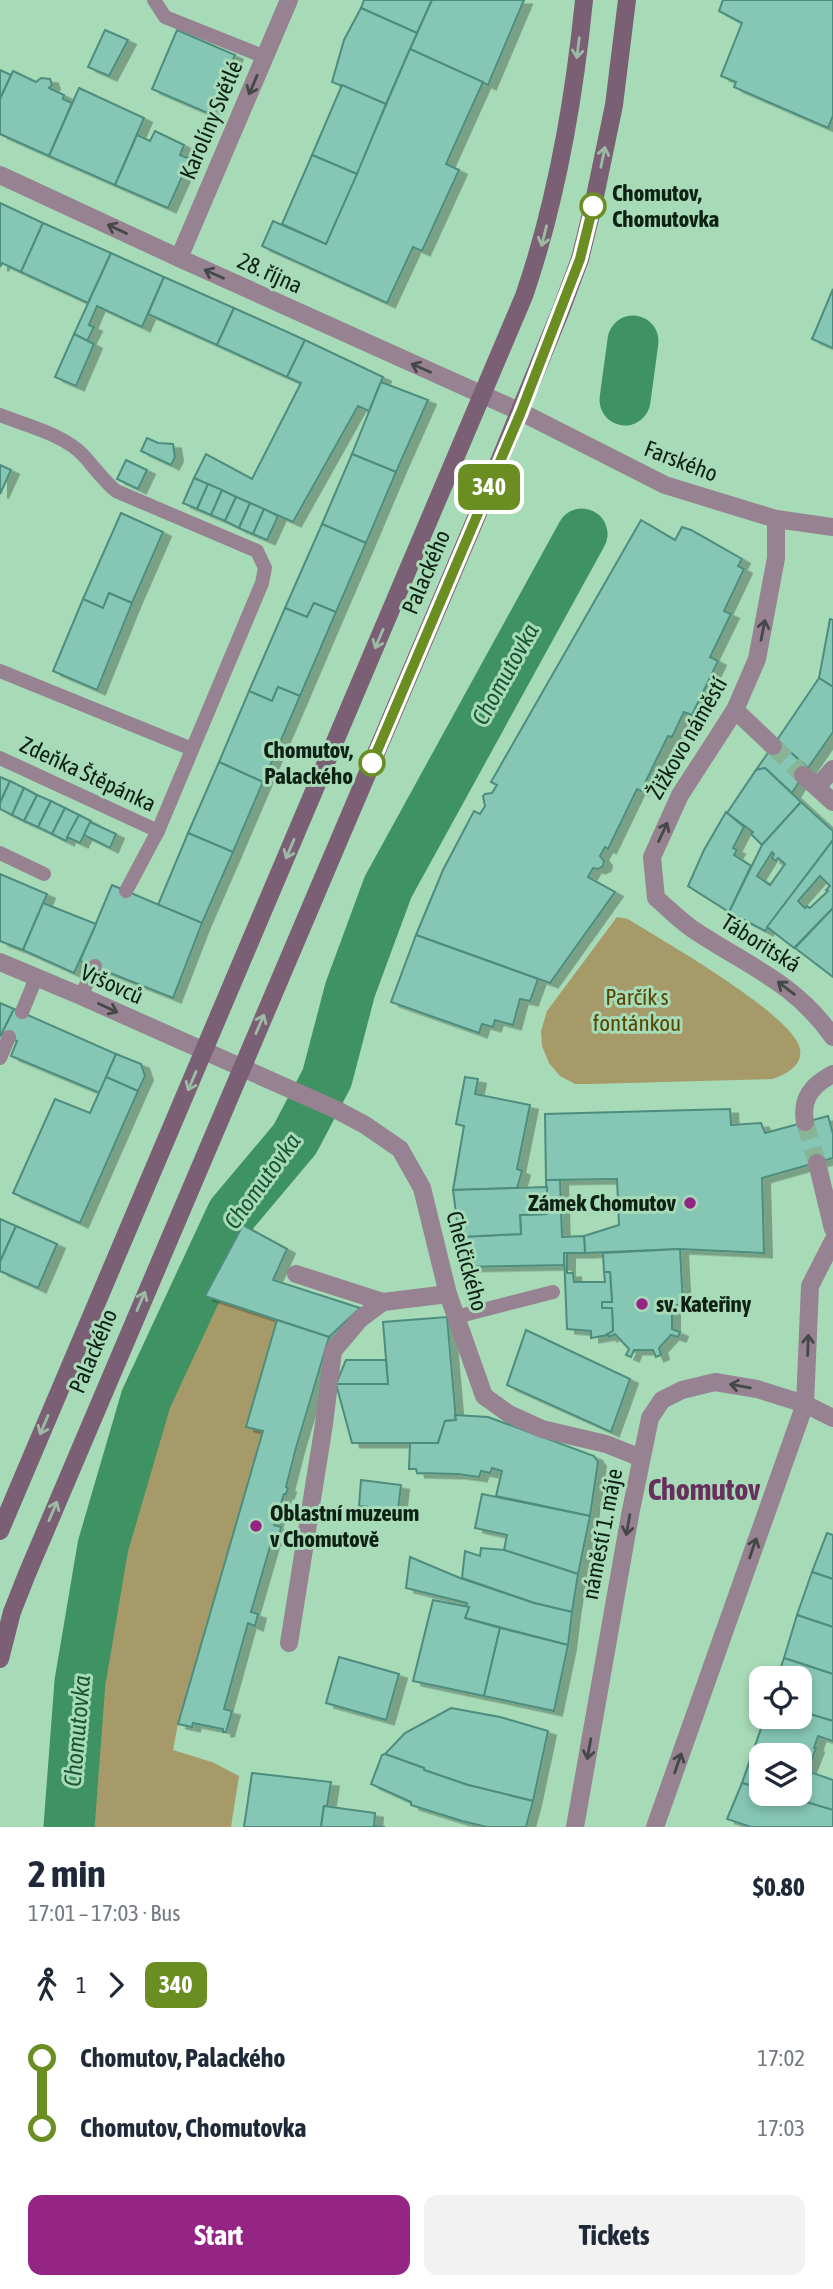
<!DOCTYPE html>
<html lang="en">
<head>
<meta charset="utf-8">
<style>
  :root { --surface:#fff; --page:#f2f2f3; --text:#1f2937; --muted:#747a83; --accent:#952584 }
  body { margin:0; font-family:"Asap Condensed",sans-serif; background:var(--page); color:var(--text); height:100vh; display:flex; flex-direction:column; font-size:26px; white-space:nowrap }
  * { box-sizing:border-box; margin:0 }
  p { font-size:23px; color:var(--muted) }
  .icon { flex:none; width:38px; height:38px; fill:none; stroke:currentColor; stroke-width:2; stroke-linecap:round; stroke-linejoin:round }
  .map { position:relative; height:1827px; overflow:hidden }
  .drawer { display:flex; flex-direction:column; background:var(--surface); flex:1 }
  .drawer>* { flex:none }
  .badge { padding:0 14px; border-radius:10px; font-size:24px; line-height:46px }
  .controls { position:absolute; left:749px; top:1666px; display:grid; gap:14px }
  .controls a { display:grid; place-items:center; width:63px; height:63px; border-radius:14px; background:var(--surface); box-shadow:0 4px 10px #0003; font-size:35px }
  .map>.badge { position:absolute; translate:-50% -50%; box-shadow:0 0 0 4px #fff }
  .legs { display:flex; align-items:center; gap:10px; height:77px; padding:0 28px; font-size:23px }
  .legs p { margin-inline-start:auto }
  .overview { display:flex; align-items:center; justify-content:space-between; height:119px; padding:0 28px }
  h1 { font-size:38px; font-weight:700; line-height:52px }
  .primary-button { display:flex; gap:14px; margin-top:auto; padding:14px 28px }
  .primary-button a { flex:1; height:80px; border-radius:14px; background:var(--accent); color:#fff; font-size:28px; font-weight:700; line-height:80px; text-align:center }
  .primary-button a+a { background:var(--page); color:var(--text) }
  ul { padding:0 28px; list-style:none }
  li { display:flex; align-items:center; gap:24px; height:70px; font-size:26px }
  li i { display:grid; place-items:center; width:10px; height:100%; margin:0 9px; background:currentColor }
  li i::after { content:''; width:18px; height:18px; margin:-9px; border:5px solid; border-radius:50%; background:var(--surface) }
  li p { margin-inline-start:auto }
  li:first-child i { background:linear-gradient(#0000 50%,currentColor 0) }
  li:last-child i { background:linear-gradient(currentColor 50%,#0000 0) }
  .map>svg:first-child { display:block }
  .green { fill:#a69a69 }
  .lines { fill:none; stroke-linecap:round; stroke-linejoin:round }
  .river { stroke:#3f9261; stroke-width:51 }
  .building { fill:#86c6b5; stroke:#4e8d7d; stroke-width:2; fill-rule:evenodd; filter:url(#shadow) }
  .minor-tunnel { stroke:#88b597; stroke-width:18; stroke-dasharray:18 9; stroke-linecap:butt }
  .service { stroke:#968291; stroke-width:14 }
  .minor { stroke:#968291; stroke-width:18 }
  .secondary { stroke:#7b5f74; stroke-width:18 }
  .oneway { stroke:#9cbba6 }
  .oneway2 { stroke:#444847 }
  .line-1-casing { stroke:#fff; stroke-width:16 }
  .line-1 { stroke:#6b8e23; stroke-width:10 }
  .stop-1-dot { fill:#fff; stroke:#6b8e23; stroke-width:3.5 }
  .poi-dot { fill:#952584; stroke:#a7dab7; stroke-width:2.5 }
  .labels { text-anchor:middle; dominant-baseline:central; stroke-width:6; stroke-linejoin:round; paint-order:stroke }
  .street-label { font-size:23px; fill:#0e2115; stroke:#a7dab7 }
  .stop-label { font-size:23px; font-weight:bold; fill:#0e2115; stroke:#a7dab7; text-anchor:start }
  .park-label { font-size:23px; fill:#574700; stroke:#a7dab7 }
  .poi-label { font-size:23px; font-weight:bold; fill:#0e2115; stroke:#a7dab7; text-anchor:start }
  .water-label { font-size:24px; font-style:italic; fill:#195634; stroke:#a7dab7 }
  .district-label { font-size:30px; font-weight:bold; fill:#672f5c; stroke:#a7dab7 }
</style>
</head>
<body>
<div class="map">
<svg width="833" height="1827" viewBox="0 0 833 1827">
  <defs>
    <filter id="shadow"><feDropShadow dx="8" dy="4.5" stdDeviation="0" flood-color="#0004"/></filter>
  </defs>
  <rect width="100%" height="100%" fill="#a7dab7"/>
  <!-- green -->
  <g class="green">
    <path d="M 617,917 L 628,919 C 661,940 793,1014 800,1049 C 803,1066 786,1074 773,1079 L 591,1084 L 575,1084 L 560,1076 L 549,1063 L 542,1046 L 541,1031 L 547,1011 Z"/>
    <polygon points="205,1296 277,1320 246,1426 263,1431 178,1724 173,1750 212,1762 239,1776 231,1827 80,1827 83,1745 98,1638 102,1627 122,1513 165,1373"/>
  </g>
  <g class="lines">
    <!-- river -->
    <g class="river">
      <polyline points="625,400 633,341"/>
      <polyline points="69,1827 80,1682 103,1546 146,1399 232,1214 295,1139 327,1078 350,990 388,887 582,534"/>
    </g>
  </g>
  <!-- building -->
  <g class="building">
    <polygon points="364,0 432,0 417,33 361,8"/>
    <polygon points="432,0 524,0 488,85 410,49"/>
    <polygon points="723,0 833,0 833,116 828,128 734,87 736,82 721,76 742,23 719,11"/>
    <polygon points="361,8 417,33 386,104 332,82 344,40"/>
    <polygon points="105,30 128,40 109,76 88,67"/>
    <polygon points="177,30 235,55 210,114 152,89"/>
    <polygon points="410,49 483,82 446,164 459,170 422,251 413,247 387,303 262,246 273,221 326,244"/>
    <polygon points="0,70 11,75 0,99"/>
    <polygon points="13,71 36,82 41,78 50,79 52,85 49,88 64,95 63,99 72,103 49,156 0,134 0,99"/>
    <polygon points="342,85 386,104 357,174 312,155"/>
    <polygon points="79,88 144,118 115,185 49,156"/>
    <polygon points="155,131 184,145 180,155 190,159 168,208 115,185 137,135 150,141"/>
    <polygon points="312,155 357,174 326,244 282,224"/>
    <polygon points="0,203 43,223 21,272 2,263 0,267"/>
    <polygon points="43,223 111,253 88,303 21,272"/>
    <polygon points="111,253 164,277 142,327 97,306 89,325 94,327 87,341 74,334"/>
    <polygon points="164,277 234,308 217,345 148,314"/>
    <polygon points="833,289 833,348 812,339"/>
    <polygon points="234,308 305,340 287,377 217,345"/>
    <polygon points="74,334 94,344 76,386 55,377"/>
    <polygon points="305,340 383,377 369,411 358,406 293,522 194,478 206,454 252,479 301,383 287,377"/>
    <polygon points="381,382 428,400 396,472 352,454"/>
    <polygon points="147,438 158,443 173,444 175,457 171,465 141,451"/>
    <polygon points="352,454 396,472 366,543 322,524"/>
    <polygon points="126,460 147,470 138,489 117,479"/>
    <polygon points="0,465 11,470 0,494"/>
    <polygon points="194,478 208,484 197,509 183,503"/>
    <polygon points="208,484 222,490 211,515 197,509"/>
    <polygon points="222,490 236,497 225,521 211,515"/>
    <polygon points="236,497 250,503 239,528 225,521"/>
    <polygon points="250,503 264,509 253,534 239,528"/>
    <polygon points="264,509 278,516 267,540 253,534"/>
    <polygon points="121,513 163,532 132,603 109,593 103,608 83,599"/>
    <polygon points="641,520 675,540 682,527 691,530 742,559 738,566 744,569 724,611 731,614 710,657 718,661 692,715 684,712 672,737 668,736 641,791 637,789 608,849 605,847 600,856 604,861 603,866 598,869 593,868 588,877 615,892 550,983 416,935 443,870 474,811 480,814 485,806 483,796 485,794 492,793 497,785 491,782"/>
    <polygon points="322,524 366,543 336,612 314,603 307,617 285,608"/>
    <polygon points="109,593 132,603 97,690 53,671 83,599 103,608"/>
    <polygon points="314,603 336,612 300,696 278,687 272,701 249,691 285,608 307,617"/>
    <polygon points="830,619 833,620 833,687 819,678"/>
    <polygon points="819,678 833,687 833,732 808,768 777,740"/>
    <polygon points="278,687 300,696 263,782 219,762 249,691 272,701"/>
    <polygon points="777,740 808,768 792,793 765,768 756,770"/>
    <polygon points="219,762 263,782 233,852 188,833"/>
    <polygon points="765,768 801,802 762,845 751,834 753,832 727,813 756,770"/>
    <polygon points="0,777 10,781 0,803"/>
    <polygon points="10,781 24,788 12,815 0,809 0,803"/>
    <polygon points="24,788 37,795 24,821 12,815"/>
    <polygon points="37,795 51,801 38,827 24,821"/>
    <polygon points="51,801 65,808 52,834 38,827"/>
    <path d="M 801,802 L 833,831 L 833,840 L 765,931 L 729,912 L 762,845 ZM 772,852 L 774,854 L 772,858 L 776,861 L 778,858 L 785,864 L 770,885 L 757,876 Z"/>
    <polygon points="65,808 79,815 66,841 52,834"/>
    <polygon points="726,812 744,827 733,848 737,850 734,855 751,866 729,912 688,886 704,850"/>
    <polygon points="79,815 91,821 80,843 67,837"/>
    <polygon points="90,822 116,834 110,848 84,835"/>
    <polygon points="188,833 233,852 202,923 158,905"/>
    <path d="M 833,840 L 833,908 L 794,948 L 767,927 ZM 820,876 L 830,886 L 826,890 L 828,891 L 810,908 L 807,906 L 805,908 L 798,901 Z"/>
    <polygon points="0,874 47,894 23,950 0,941"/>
    <polygon points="112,885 202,923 173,998 80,961"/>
    <polygon points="43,903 96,924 74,973 23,950"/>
    <polygon points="833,908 833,977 795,948"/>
    <polygon points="416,935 538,979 530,1001 520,999 513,1025 495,1020 493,1027 482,1024 479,1033 391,1002"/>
    <polygon points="0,1003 14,1009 0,1037"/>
    <polygon points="14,1009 116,1054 100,1093 11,1056 17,1041 2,1033"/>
    <polygon points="116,1054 141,1064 145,1076 138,1091 106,1077"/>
    <polygon points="106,1077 138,1091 80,1223 13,1193 55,1099 90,1113"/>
    <polygon points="465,1077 478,1079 475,1094 530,1105 517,1169 522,1171 517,1188 453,1190 464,1126 456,1124"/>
    <polygon points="730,1109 731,1125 761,1123 765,1133 828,1116 833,1134 833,1158 762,1178 764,1253 680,1249 585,1253 584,1236 619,1225 617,1179 546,1180 545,1114"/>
    <polygon points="546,1180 560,1180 562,1237 584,1236 585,1253 564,1253 564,1265 462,1267 459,1237 521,1234 520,1215 547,1214"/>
    <polygon points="547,1187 547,1214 520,1215 521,1234 459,1237 453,1190"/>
    <polygon points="0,1219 16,1226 0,1262"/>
    <polygon points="243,1225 287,1249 273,1280 360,1308 329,1337 205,1296"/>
    <polygon points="16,1226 57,1244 38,1288 0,1271 0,1262"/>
    <polygon points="680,1249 683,1305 672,1305 672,1329 680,1332 678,1337 671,1335 659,1348 661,1355 656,1357 653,1350 634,1350 631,1357 626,1355 629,1349 615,1334 609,1337 607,1334 613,1331 612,1308 602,1308 602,1302 612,1302 610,1272 604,1272 603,1253"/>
    <polygon points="564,1253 567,1253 567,1273 573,1273 574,1282 605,1282 604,1272 610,1272 612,1302 602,1302 602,1308 612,1308 613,1331 607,1334 608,1335 591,1338 591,1331 567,1329"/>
    <polygon points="447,1317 456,1420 445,1421 438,1443 352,1443 336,1384 388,1384 383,1322"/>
    <polygon points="277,1320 329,1337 296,1448 286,1487 288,1488 286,1494 284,1494 274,1525 281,1527 278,1542 272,1540 251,1612 258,1614 255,1626 248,1623 224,1709 232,1711 226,1732 223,1732 223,1729 193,1723 192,1727 178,1724 263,1431 246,1427"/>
    <polygon points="526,1330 630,1379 611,1432 507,1385"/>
    <polygon points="346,1360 386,1360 388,1384 336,1384"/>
    <polygon points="455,1415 488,1417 594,1456 598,1462 590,1516 496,1496 502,1471 492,1468 490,1473 481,1471 479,1477 458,1474 417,1473 416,1469 409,1469 410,1443 438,1443 445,1421 456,1420"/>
    <polygon points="361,1480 401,1485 398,1510 359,1506"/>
    <polygon points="482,1494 590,1516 578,1574 504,1550 507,1535 475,1528"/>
    <polygon points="827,1533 833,1535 833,1579 812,1572"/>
    <polygon points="481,1548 504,1550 578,1574 572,1612 534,1603 462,1578 465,1551 480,1556"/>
    <polygon points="410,1557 460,1578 534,1603 572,1612 568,1645 465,1618 469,1607 466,1607 467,1603 406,1588"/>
    <polygon points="812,1572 833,1579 833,1627 797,1615"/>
    <polygon points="433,1600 469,1607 465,1618 500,1628 484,1696 413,1681"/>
    <polygon points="797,1615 833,1627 833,1674 784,1658"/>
    <polygon points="500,1628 568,1645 554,1711 484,1696"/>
    <polygon points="339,1657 399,1674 386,1720 326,1703"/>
    <polygon points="784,1658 833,1674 833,1721 800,1711 800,1678 777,1678"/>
    <polygon points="451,1708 500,1717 548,1731 533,1801 468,1785 424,1770 424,1768 385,1754 405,1733"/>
    <polygon points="800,1711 833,1721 833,1741 818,1736 814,1748 816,1748 807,1771 833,1780 833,1810 779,1794 800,1794 800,1755 761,1755 761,1788 742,1783 765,1717 800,1717"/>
    <polygon points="385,1754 424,1768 424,1770 468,1785 533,1801 526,1827 487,1827 462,1821 411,1805 411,1802 371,1784 382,1755"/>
    <polygon points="252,1773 331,1782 327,1806 324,1806 321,1827 244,1827"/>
    <polygon points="742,1783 761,1788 761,1794 779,1794 833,1810 833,1827 751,1827 727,1819"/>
    <polygon points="324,1806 375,1813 374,1826 385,1827 321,1827"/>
  </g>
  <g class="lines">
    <!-- minor-tunnel -->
    <g class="minor-tunnel">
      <polyline points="773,746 803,775"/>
      <polyline points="805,1122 817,1163"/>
    </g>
    <!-- service -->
    <g class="service">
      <polyline points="154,0 165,17 265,57"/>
      <path d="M 0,415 C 27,426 63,434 83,455 C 94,467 103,480 116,491 L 257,551 L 265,568 L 262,583 L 158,831 L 126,891"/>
      <polyline points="0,671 192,749"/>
      <polyline points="0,758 158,831"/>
      <polyline points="0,853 44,874"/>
      <polyline points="81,996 95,966"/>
      <polyline points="22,1012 36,978"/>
      <polyline points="0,1058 9,1037"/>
      <polyline points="456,1317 553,1292"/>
    </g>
    <!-- minor -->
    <g class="minor">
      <polyline points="0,175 179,258 521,412 665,485 776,519 833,527"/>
      <polyline points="179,258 289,0"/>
      <path d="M 776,519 L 776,558 L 757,659 L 735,710 L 680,795 L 652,857 L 656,898 C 669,909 682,923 697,932 C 750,967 795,983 833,1037"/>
      <polyline points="735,710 773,746"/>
      <polyline points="803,775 833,802"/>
      <polyline points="817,787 833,769"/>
      <polyline points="0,962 81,996 337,1110 365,1125 400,1149 422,1188 448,1294 484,1396 509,1414 542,1429 606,1444 641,1458"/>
      <path d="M 805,1122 C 801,1098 812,1085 833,1074"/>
      <polyline points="817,1163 833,1229"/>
      <polyline points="296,1274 383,1302"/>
      <polyline points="289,1643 324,1424 333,1351 360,1319 383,1302 448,1294"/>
      <polyline points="575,1827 630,1515 650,1418 662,1400 682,1390 715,1382 757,1389 805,1404 833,1418"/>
      <polyline points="655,1827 805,1404 810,1286 833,1241"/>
    </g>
    <!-- secondary -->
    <g class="secondary">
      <path d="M 0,1531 L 524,296 C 557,200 574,101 584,0"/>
      <polyline points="0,1659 12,1612 27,1574 476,518 561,310 580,259 593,206 614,105 627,0"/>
    </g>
  </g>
  <!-- one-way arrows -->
  <defs><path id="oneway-shaft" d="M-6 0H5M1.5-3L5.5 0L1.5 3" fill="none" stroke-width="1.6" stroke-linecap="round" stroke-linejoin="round" transform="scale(1.75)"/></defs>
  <g class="oneway">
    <use href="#oneway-shaft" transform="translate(578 48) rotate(97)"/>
    <use href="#oneway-shaft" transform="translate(603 157) rotate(-78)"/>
    <use href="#oneway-shaft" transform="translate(544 236) rotate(104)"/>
    <use href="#oneway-shaft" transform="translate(379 639) rotate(113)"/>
    <use href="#oneway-shaft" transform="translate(290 849) rotate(113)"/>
    <use href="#oneway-shaft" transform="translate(260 1024) rotate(-67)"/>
    <use href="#oneway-shaft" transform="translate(192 1081) rotate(113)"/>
    <use href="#oneway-shaft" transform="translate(141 1301) rotate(-67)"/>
    <use href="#oneway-shaft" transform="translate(44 1425) rotate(113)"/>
    <use href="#oneway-shaft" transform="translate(53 1511) rotate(-67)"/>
  </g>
  <g class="oneway2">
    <use href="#oneway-shaft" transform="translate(253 85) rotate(113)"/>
    <use href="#oneway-shaft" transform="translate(117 229) rotate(-155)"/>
    <use href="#oneway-shaft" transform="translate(214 274) rotate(-156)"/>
    <use href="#oneway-shaft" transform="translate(421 368) rotate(-156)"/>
    <use href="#oneway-shaft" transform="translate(763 630) rotate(-79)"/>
    <use href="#oneway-shaft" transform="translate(663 832) rotate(-65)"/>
    <use href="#oneway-shaft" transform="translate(786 988) rotate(-143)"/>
    <use href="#oneway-shaft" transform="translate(108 1008) rotate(25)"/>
    <use href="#oneway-shaft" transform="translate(808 1345) rotate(-88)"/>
    <use href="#oneway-shaft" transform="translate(740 1386) rotate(-170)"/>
    <use href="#oneway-shaft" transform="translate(628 1525) rotate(100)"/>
    <use href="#oneway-shaft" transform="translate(753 1548) rotate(-71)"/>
    <use href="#oneway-shaft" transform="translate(589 1749) rotate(100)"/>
    <use href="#oneway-shaft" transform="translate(678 1763) rotate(-71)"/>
  </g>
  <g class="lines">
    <defs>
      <polyline id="line-1" points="372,763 521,412 580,259 593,206"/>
    </defs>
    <!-- line-1 casing -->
    <use href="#line-1" class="line-1-casing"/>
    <!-- line-1 -->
    <use href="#line-1" class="line-1"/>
  </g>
  <!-- markers -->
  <g class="stop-1-dot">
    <circle cx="593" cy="206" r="12"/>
    <circle cx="372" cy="763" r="12"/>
  </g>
  <g class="poi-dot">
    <circle cx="690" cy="1203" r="7"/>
    <circle cx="642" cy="1304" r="7"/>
    <circle cx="256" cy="1526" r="7"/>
  </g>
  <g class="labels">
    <!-- street labels -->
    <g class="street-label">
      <text transform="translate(211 120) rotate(-67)">Karolíny Světlé</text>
      <text transform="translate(270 273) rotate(24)">28. října</text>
      <text transform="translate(681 461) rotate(21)">Farského</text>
      <text transform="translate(426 572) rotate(-67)">Palackého</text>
      <text transform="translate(687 738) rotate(-60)">Žižkovo náměstí</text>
      <text transform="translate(88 774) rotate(25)">Zdeňka Štěpánka</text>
      <text transform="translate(761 943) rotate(32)">Táboritská</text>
      <text transform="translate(112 984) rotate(24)">Vršovců</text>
      <text transform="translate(467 1261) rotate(75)">Chelčického</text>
      <text transform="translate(93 1351) rotate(-67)">Palackého</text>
      <text transform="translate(602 1534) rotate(-79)">náměstí 1. máje</text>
    </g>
    <!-- stop labels -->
    <g class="stop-label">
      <text x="612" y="193">Chomutov,<tspan x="612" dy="26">Chomutovka</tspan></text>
      <text x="353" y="750" text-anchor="end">Chomutov,<tspan x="353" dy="26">Palackého</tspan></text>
    </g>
    <!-- park labels -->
    <g class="park-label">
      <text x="637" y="997">Parčík s<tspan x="637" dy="26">fontánkou</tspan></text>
    </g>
    <!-- poi labels -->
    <g class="poi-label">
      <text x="676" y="1203" text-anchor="end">Zámek Chomutov</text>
      <text x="656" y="1304">sv. Kateřiny</text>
      <text x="270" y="1513">Oblastní muzeum<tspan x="270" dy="26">v Chomutově</tspan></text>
    </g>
    <!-- water labels -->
    <g class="water-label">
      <text transform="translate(505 674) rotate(-61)">Chomutovka</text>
      <text transform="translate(262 1181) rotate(-54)">Chomutovka</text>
      <text transform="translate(77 1731) rotate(-85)">Chomutovka</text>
    </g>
    <!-- district labels -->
    <g class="district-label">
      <text x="704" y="1489">Chomutov</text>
    </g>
  </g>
</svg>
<div class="controls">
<a><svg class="icon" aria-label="locate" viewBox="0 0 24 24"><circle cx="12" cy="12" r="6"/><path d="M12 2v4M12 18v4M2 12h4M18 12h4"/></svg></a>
<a><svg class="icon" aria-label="layers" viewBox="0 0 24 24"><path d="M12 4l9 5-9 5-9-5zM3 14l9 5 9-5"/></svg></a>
</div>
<b class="badge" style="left:489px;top:487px;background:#6b8e23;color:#fff">340</b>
</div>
<section class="drawer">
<div class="overview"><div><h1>2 min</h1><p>17:01 – 17:03 · Bus</p></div><b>$0.80</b></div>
<div class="legs"><svg class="icon" aria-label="walk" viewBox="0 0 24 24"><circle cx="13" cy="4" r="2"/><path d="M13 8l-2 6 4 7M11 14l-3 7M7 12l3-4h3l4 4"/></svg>1<svg class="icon" aria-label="forward" viewBox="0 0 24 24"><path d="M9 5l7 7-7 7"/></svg><b class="badge" style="background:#6b8e23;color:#fff">340</b></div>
<ul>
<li><i style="color:#6b8e23"></i><b>Chomutov, Palackého</b><p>17:02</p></li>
<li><i style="color:#6b8e23"></i><b>Chomutov, Chomutovka</b><p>17:03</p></li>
</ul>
<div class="primary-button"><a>Start</a><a>Tickets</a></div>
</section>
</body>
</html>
